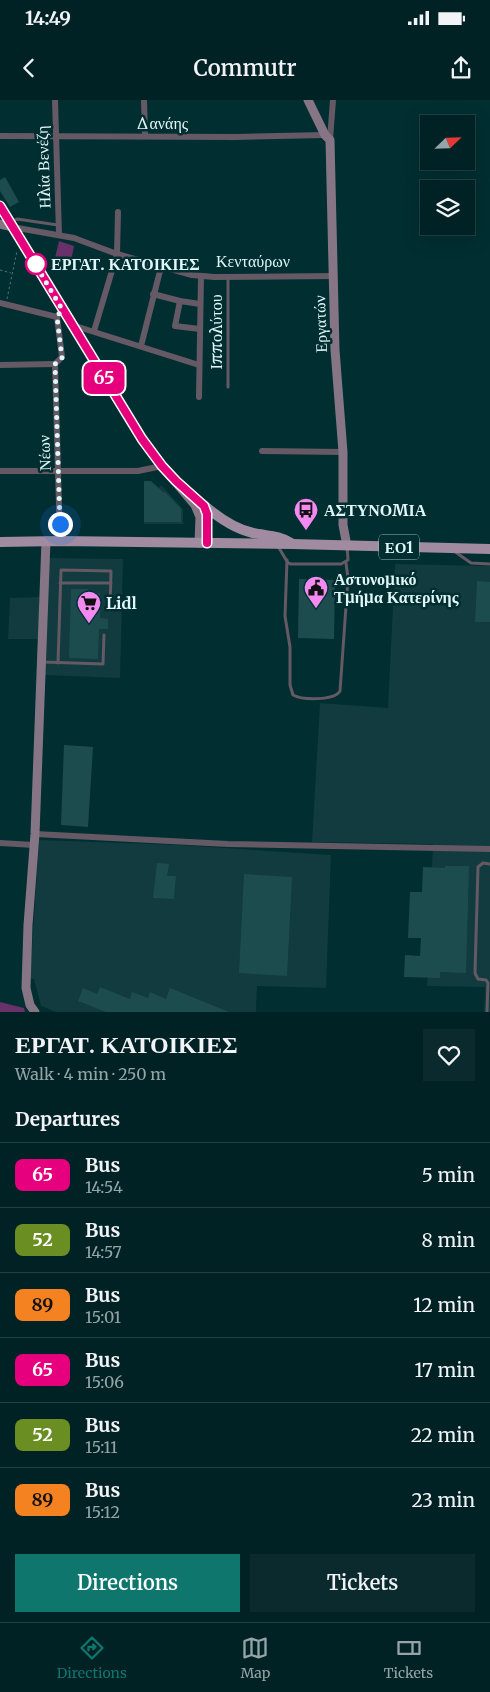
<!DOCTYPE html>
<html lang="en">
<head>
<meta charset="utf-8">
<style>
  :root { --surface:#002225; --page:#0a2a2d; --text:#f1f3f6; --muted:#95a4a7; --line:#223f42; --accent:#0f766e }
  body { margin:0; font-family:Merriweather,serif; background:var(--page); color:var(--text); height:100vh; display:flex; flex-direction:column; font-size:19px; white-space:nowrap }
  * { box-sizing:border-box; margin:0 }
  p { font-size:16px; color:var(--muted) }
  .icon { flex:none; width:28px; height:28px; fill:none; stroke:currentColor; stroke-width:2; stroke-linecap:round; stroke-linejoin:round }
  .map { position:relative; height:912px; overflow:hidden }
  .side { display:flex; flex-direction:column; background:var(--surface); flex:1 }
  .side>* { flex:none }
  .badge { padding:0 10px; border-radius:8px; font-size:18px; line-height:32px }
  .needle { width:32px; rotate:67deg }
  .tools { position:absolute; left:420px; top:15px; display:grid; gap:10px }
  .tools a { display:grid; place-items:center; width:55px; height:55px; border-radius:0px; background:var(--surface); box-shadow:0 5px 20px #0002,0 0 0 1px var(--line); font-size:25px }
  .you { position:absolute; width:25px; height:25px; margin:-12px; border:4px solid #fff; border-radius:50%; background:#1a73e8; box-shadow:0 0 0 8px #1a73e833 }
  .map>.badge { position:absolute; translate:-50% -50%; box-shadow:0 0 0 2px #fff }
  h2 { padding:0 15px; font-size:19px; line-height:45px }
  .round { display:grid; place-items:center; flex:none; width:52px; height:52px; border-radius:0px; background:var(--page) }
  .headline { display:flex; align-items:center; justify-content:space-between; height:85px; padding:0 15px }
  h1 { font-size:24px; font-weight:600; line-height:38px }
  .action { display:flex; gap:10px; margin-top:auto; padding:10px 15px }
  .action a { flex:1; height:58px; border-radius:0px; background:var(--accent); color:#fff; font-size:20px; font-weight:600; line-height:58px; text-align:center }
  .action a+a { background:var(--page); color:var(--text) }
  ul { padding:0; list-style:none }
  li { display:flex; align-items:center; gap:15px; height:65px; padding:0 15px; border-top:1px solid var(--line) }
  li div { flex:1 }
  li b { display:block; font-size:19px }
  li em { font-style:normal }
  li .badge { min-width:55px; font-weight:700; text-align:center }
  .status { display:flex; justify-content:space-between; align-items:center; height:35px; padding:0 25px; background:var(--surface); direction:ltr }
  .status svg { height:14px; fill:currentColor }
  header { display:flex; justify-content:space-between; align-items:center; height:65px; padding:0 15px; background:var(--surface); font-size:22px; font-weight:600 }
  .tabs { display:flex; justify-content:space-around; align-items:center; height:70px; border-top:1px solid var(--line); background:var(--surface); font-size:14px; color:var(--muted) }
  .tabs a { display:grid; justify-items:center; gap:2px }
  .tabs .active { color:var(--accent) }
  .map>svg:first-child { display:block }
  .built { fill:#113b3e }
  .green { fill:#693169 }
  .building { fill:#1d4c4f }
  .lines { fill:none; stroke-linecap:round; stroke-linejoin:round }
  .path { stroke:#4f7577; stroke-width:1; stroke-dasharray:2.5 2.5; stroke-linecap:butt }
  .lane { stroke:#645964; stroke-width:3 }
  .street { stroke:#645964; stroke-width:6 }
  .secondary { stroke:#867585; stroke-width:9 }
  .primary { stroke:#a08ba0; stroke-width:10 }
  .line-casing { stroke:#fff; stroke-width:11 }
  .line { stroke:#e6007e; stroke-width:8 }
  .walk { stroke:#e0f6f8; stroke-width:5; stroke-dasharray:0 9 }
  .stop-dot { fill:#fff; stroke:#e6007e; stroke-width:2.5 }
  .labels { text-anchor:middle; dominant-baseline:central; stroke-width:5; stroke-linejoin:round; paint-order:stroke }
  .shield { fill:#002e31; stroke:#9dbabc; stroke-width:1 }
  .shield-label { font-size:15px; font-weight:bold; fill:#e0f6f8 }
  .street-label { font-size:16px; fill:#e0f6f8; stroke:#002e31 }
  .stop-label { font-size:16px; font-weight:bold; fill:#e0f6f8; stroke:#002e31; text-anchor:start }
  .poi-label { font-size:16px; font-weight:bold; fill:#e0f6f8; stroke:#002e31; text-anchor:start }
</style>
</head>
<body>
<div class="status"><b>14:49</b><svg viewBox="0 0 49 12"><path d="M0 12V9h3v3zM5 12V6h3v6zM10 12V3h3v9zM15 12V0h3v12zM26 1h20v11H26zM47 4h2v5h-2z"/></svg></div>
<header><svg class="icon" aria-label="back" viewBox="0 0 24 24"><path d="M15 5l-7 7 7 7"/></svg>Commutr<svg class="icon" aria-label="share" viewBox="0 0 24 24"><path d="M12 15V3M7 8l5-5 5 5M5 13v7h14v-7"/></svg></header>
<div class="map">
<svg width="490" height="912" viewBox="0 0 490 912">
  <rect width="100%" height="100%" fill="#002e31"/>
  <!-- built -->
  <g class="built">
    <polygon points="161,385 183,409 183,424 144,424 144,395 154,395"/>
    <polygon points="48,458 123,459 120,578 44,575"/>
    <polygon points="395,464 490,466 490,912 484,912 485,887 427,886 433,744 312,742 320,603 388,608"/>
    <polygon points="39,497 39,539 8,539 10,498"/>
    <polygon points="39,740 179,745 331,755 326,888 257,886 256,912 56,912 41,906 34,879 30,879"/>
  </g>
  <!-- green -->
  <g class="green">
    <polygon points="59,141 74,146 71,161 55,158"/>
    <polygon points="0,902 24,908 25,912 0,912"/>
  </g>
  <!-- building -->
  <g class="building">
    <polygon points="5,77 19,102 10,107 0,91 0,80"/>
    <polygon points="144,381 151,381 164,393 165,392 181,409 181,422 144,422"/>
    <polygon points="299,479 335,480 334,539 298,538"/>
    <polygon points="477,481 490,482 490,522 475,522"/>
    <polygon points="71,489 88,489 87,493 100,493 100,518 108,519 108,529 99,529 98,559 69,558"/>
    <polygon points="64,645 93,647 88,727 61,725"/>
    <polygon points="157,763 169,764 167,776 176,776 174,799 153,798"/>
    <polygon points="445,766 469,766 466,873 440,872 440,878 404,877 405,855 420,856 421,838 408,838 410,792 422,792 423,767 445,768"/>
    <polygon points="244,774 292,777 287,876 239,873"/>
    <polygon points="100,887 130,899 132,892 148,898 150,892 166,899 170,888 229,912 106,912 78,901 83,888 97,894"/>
  </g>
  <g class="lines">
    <!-- path -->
    <g class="path">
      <polyline points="0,170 11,173"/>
      <polyline points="7,199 17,151"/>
    </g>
    <!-- lane -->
    <g class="lane">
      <polyline points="11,122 17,119 58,125"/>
      <polyline points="228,287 228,177"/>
      <polyline points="279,448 288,463 291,464 341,464 348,460 347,446"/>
      <polyline points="454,451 471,463 490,464"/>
      <path d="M 287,460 L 285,516 L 290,547 L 290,585 L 293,595 C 302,600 334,601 340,591 L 348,478 L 346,463"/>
      <polyline points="60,483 111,483"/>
      <polyline points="43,562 103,564 104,535"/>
      <polyline points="58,563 61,470 111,471 110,510"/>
      <polyline points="487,912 488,883 486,880 478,879 475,873 478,767 483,763 490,764"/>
    </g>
    <!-- street -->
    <g class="street">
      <polyline points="55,0 59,134"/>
      <polyline points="144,0 145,36"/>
      <polyline points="0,36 236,37 325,35"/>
      <polyline points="330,40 333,0"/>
      <polyline points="12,127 74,138 117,154 192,175 214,177 334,176"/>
      <polyline points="153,194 180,201 200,204"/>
      <polyline points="180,201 175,226 200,229"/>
      <polyline points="0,203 57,217 62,209"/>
      <polyline points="72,225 199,265"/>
      <polyline points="94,231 117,154 118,112"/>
      <polyline points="141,246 161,167"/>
      <polyline points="55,264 60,441"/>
      <polyline points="55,264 62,257 57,217"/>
      <polyline points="0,265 55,264"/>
      <polyline points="199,297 201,176"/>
      <polyline points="262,351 343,352"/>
      <polyline points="0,371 138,371 162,366"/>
      <polyline points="35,734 228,744 490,749"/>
      <polyline points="0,743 34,745"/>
    </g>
    <!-- secondary -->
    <g class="secondary">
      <polyline points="308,0 325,35 330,40 335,250 343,352 343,425 347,446"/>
      <polyline points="0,106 142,339 162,366 195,405 200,417 199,443"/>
      <polyline points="0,124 12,127"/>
      <polyline points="203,404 207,414 207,443"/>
      <polyline points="35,912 30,905 26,888 28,825 35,734 46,441"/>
    </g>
    <!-- primary -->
    <g class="primary">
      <path d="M 205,406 C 219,418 235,429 253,433 C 267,436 279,435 291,443"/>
      <polyline points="0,442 60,441 292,444 490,449"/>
    </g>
  </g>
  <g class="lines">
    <defs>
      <polyline id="line" points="0,106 142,339 162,366 176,381 204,406 207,414 207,443"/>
    </defs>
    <!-- line casing -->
    <use href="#line" class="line-casing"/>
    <!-- line -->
    <use href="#line" class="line"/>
    <!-- walk -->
    <polyline class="walk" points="36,164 34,162 62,209 57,217 62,258 55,264 60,424"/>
  </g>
  <!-- icons -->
  <defs>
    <symbol id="bus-pin" viewBox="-11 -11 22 30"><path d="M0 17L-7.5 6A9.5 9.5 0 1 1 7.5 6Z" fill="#f28af2" stroke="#002e31"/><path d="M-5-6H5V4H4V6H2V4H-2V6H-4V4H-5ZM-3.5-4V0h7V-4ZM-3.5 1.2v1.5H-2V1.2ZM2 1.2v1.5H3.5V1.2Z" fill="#111"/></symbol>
    <symbol id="civic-pin" viewBox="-11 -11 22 30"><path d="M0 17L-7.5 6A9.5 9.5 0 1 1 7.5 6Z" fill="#f28af2" stroke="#002e31"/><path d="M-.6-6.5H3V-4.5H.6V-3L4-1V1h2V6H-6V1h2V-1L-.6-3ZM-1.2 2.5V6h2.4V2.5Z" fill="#111"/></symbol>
    <symbol id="supermarket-pin" viewBox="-11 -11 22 30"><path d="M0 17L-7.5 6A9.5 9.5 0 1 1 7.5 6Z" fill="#f28af2" stroke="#002e31"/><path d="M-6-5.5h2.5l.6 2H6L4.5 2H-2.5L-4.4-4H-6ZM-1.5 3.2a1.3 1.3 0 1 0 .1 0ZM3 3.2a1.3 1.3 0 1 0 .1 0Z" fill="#111"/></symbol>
  </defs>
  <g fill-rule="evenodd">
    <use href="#bus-pin" x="292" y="396" width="28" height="38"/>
    <use href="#civic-pin" x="302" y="474" width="28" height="38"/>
    <use href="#supermarket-pin" x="75" y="489" width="28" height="38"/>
  </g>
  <!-- markers -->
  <circle class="stop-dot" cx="36" cy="164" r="10"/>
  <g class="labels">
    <!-- shield labels -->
    <rect class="shield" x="379" y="434.5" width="40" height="25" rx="4"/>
    <g class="shield-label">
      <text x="399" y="447">ΕΟ1</text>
    </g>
    <!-- street labels -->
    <g class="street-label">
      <text x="162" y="23">Δανάης</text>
      <text transform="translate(43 67) rotate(-92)">Ηλία Βενέζη</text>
      <text x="253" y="161">Κενταύρων</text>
      <text transform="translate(320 224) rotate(-92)">Εργατών</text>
      <text transform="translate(216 232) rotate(-90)">Ιππολύτου</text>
      <text transform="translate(44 353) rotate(-92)">Νέων</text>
    </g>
    <!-- stop labels -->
    <g class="stop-label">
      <text x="51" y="164">ΕΡΓΑΤ. ΚΑΤΟΙΚΙΕΣ</text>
    </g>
    <!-- poi labels -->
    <g class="poi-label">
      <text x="324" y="410">ΑΣΤΥΝΟΜΙΑ</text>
      <text x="334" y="479">Αστυνομικό<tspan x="334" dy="18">Τμήμα Κατερίνης</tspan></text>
      <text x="106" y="503">Lidl</text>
    </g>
  </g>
</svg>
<div class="tools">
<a><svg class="needle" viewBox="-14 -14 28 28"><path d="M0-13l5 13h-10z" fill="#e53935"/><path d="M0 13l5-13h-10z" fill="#95a4a7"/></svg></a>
<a><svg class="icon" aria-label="layers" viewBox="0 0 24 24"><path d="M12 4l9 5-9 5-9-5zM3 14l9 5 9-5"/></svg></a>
</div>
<div class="you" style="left:60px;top:424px"></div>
<b class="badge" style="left:104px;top:278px;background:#e6007e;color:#fff">65</b>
</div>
<section class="side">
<div class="headline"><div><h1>ΕΡΓΑΤ. ΚΑΤΟΙΚΙΕΣ</h1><p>Walk · 4 min · 250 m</p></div><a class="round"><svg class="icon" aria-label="heart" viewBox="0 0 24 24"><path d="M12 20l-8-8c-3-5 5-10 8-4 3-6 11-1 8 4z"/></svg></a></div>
<h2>Departures</h2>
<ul>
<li><span class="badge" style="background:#e6007e;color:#fff">65</span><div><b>Bus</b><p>14:54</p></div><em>5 min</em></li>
<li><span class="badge" style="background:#6b8e23;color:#fff">52</span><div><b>Bus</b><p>14:57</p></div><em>8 min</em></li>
<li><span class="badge" style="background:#f58220;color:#111">89</span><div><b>Bus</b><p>15:01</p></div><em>12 min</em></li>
<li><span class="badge" style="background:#e6007e;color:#fff">65</span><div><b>Bus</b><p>15:06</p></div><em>17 min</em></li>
<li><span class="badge" style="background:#6b8e23;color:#fff">52</span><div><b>Bus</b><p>15:11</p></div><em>22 min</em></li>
<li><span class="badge" style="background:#f58220;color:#111">89</span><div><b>Bus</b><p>15:12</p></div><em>23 min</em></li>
</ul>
<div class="action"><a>Directions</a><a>Tickets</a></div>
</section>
<nav class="tabs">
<a class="active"><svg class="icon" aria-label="directions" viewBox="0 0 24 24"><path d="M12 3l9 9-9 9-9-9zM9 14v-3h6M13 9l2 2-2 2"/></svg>Directions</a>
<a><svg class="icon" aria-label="map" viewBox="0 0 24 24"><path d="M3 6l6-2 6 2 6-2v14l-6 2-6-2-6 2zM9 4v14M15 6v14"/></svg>Map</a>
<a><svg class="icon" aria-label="tickets" viewBox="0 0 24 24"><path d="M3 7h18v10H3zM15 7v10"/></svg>Tickets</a>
</nav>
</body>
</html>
